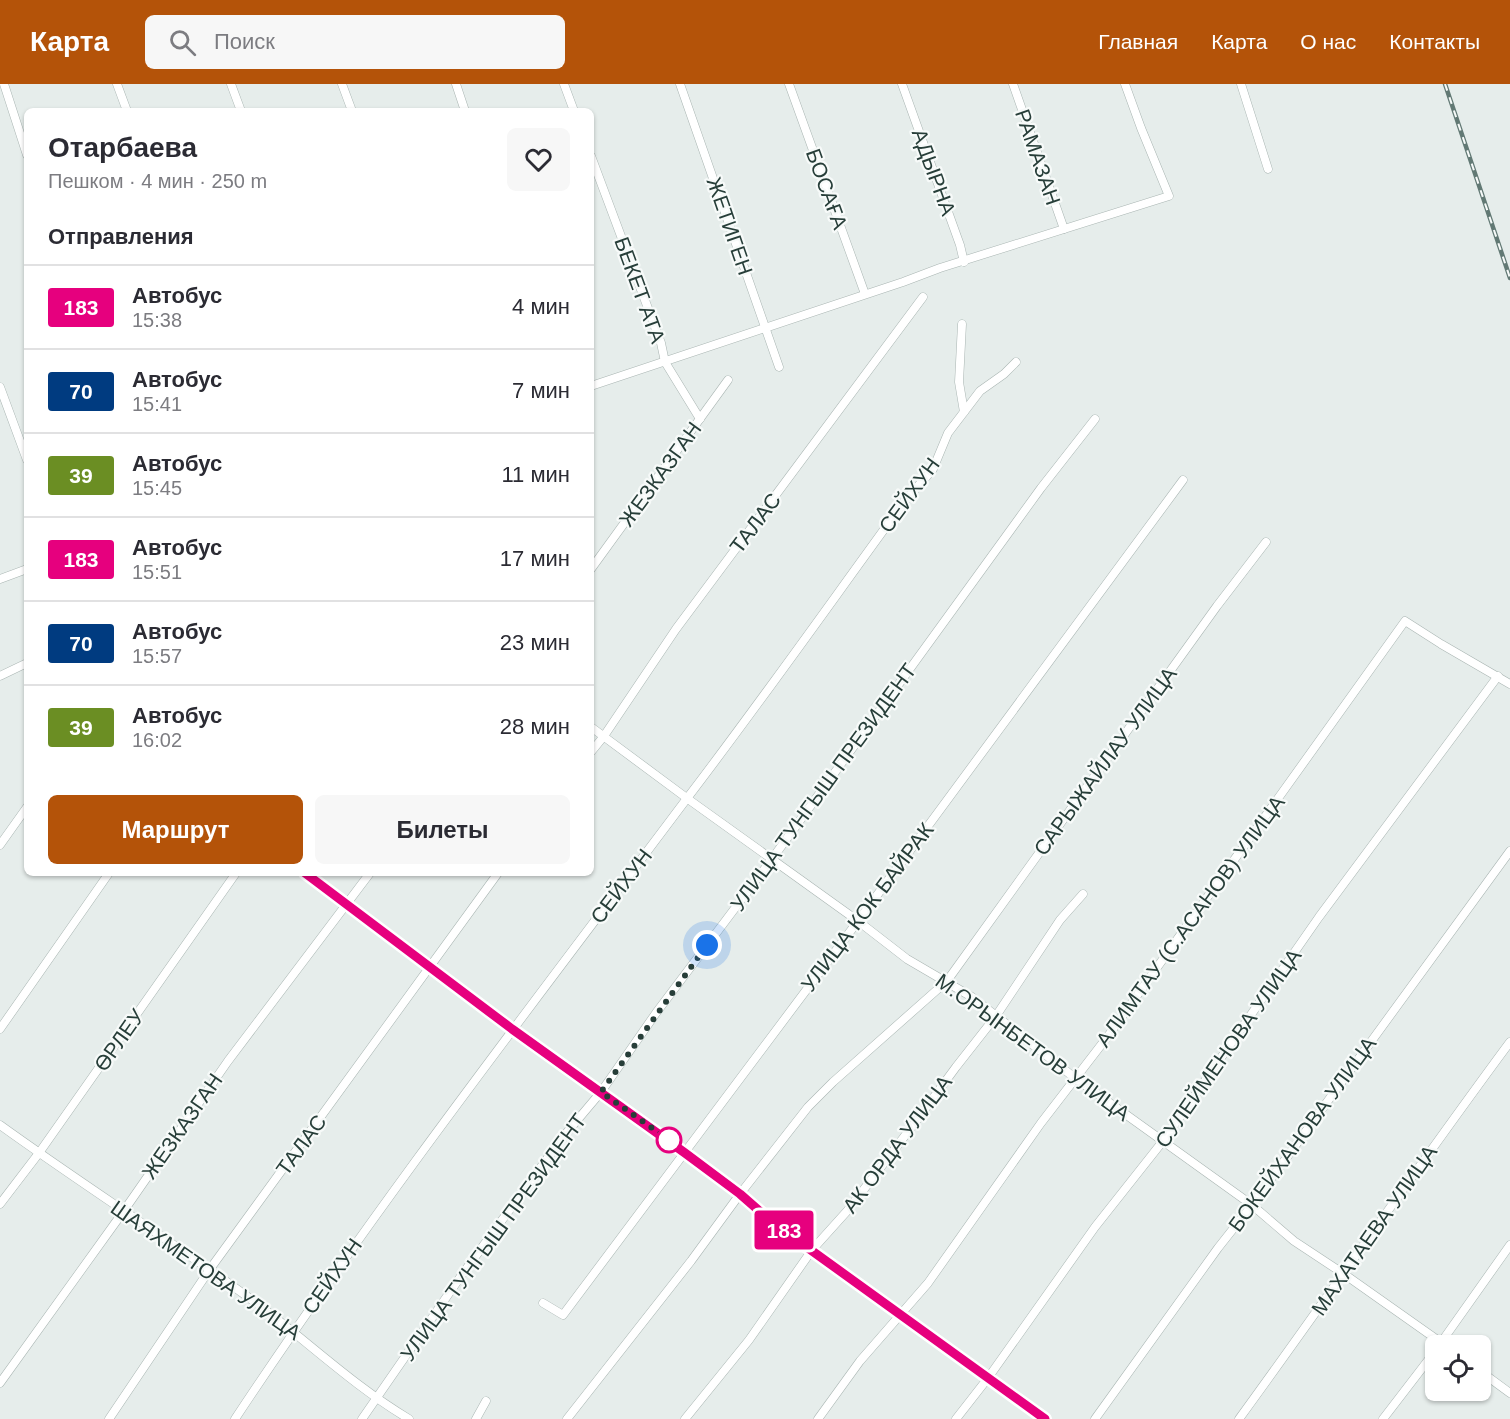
<!DOCTYPE html>
<html lang="ru">
<head>
<meta charset="utf-8">
<style>
  :root { --surface:#fff; --page:#f7f7f7; --text:#2b2b33; --muted:#7c7c81; --line:#e1e1e2; --accent:#b45309 }
  body { margin:0; font-family:Arial,sans-serif; background:var(--page); color:var(--text); height:100vh; display:flex; flex-direction:column; font-size:22px; white-space:nowrap }
  * { box-sizing:border-box; margin:0 }
  p { font-size:20px; color:var(--muted) }
  .icon { flex:none; width:33px; height:33px; fill:none; stroke:currentColor; stroke-width:2; stroke-linecap:round; stroke-linejoin:round }
  .map { position:relative; flex:1; overflow:hidden }
  .sheet { position:absolute; left:24px; top:24px; width:570px; height:768px; display:flex; flex-direction:column; background:var(--surface); border-radius:9px; box-shadow:0 2px 4px #0004 }
  .sheet>* { flex:none }
  .badge { padding:0 12px; border-radius:4px; font-size:21px; line-height:39px }
  .controls { position:absolute; left:1425px; top:1251px; display:grid; gap:12px }
  .controls a { display:grid; place-items:center; width:66px; height:66px; border-radius:9px; background:var(--surface); box-shadow:0 2px 4px #0004; font-size:30px }
  .you { position:absolute; width:30px; height:30px; margin:-15px; border:4px solid #fff; border-radius:50%; background:#1a73e8; box-shadow:0 0 0 9px #1a73e833 }
  .map>.badge { position:absolute; translate:-50% -50%; box-shadow:0 0 0 3px #fff }
  h2 { padding:0 24px; font-size:22px; line-height:54px }
  .round { display:grid; place-items:center; flex:none; width:63px; height:63px; border-radius:9px; background:var(--page) }
  .headline { display:flex; align-items:center; justify-content:space-between; height:102px; padding:0 24px }
  h1 { font-size:28px; font-weight:600; line-height:45px }
  .action { display:flex; gap:12px; margin-top:auto; padding:12px 24px }
  .action a { flex:1; height:69px; border-radius:9px; background:var(--accent); color:#fff; font-size:24px; font-weight:600; line-height:69px; text-align:center }
  .action a+a { background:var(--page); color:var(--text) }
  ul { padding:0; list-style:none }
  li { display:flex; align-items:center; gap:18px; height:84px; padding:0 24px; border-top:2px solid var(--line) }
  li div { flex:1 }
  li b { display:block; font-size:22px }
  li em { font-style:normal }
  li .badge { min-width:66px; font-weight:700; text-align:center }
  header { display:flex; align-items:center; gap:36px; box-sizing:border-box; height:84px; padding:0 30px; background:var(--accent); color:#fff }
  header strong { font-size:28px }
  nav { display:flex; gap:33px; margin-inline-start:auto; font-size:21px }
  .search { width:420px; height:54px; background:var(--page); display:flex; align-items:center; gap:15px; box-sizing:border-box; padding:0 21px; border-radius:9px; color:var(--muted); font-size:22px }
  .map>svg:first-child { display:block }
  .lines { fill:none; stroke-linecap:round; stroke-linejoin:round }
  .minor-casing { stroke:#a9b5b2; stroke-width:9 }
  .minor { stroke:#fff; stroke-width:8 }
  .rail-casing { stroke:#627974; stroke-width:4.5 }
  .rail { stroke:#f7faf9; stroke-width:2; stroke-dasharray:7; stroke-linecap:butt }
  .line-casing { stroke:#fff; stroke-width:14 }
  .line { stroke:#e6007e; stroke-width:9 }
  .walk { stroke:#273e39; stroke-width:6; stroke-dasharray:0 10.8 }
  .stop-dot { fill:#fff; stroke:#e6007e; stroke-width:3 }
  .labels { text-anchor:middle; dominant-baseline:central; stroke-width:4.5; stroke-linejoin:round; paint-order:stroke }
  .street-label { font-size:21px; fill:#273e39; stroke:#f7faf9 }
</style>
</head>
<body>
<header>
<strong>Карта</strong>
<div class="search"><svg class="icon" aria-label="search" viewBox="0 0 24 24"><circle cx="10" cy="10" r="6"/><path d="M15 15l6 6"/></svg>Поиск</div>
<nav><a>Главная</a><a>Карта</a><a>О нас</a><a>Контакты</a></nav>
</header>
<div class="map">
<svg width="1510" height="1335" viewBox="0 0 1510 1335">
  <rect width="100%" height="100%" fill="#e6edeb"/>
  <g class="lines">
    <defs>
      <g id="minor">
        <polyline points="4,0 27,71"/>
        <polyline points="117,0 127,27"/>
        <polyline points="231,0 241,27"/>
        <polyline points="342,0 352,27"/>
        <polyline points="456,0 465,27"/>
        <polyline points="564,0 574,27"/>
        <polyline points="680,0 779,283"/>
        <polyline points="789,0 865,210"/>
        <polyline points="902,0 960,161 964,178"/>
        <polyline points="1013,0 1064,145"/>
        <polyline points="1241,0 1268,85"/>
        <polyline points="591,72 661,259 665,278 700,335"/>
        <polyline points="962,240 959,298 964,328"/>
        <polyline points="591,302 903,198 940,184 1169,112 1141,44 1125,0"/>
        <polyline points="0,303 27,376"/>
        <polyline points="591,485 728,296"/>
        <polyline points="0,495 27,485"/>
        <polyline points="0,592 27,579"/>
        <polyline points="591,643 688,715 858,837 907,875 972,913 1075,994 1252,1121 1294,1157 1344,1190 1446,1262"/>
        <polyline points="591,668 604,652 676,545 923,213"/>
        <polyline points="0,761 27,723"/>
        <path d="M 305,789 C 374,840 442,895 513,945 C 600,1007 691,1067 772,1138 L 1045,1335"/>
        <polyline points="0,945 109,789"/>
        <path d="M 0,1041 C 83,1101 170,1156 252,1216 C 305,1255 352,1301 409,1335"/>
        <polyline points="0,1120 39,1069 236,789"/>
        <polyline points="543,1219 563,1231 858,837 1183,396"/>
        <polyline points="1440,1260 1510,1161"/>
        <polyline points="1480,1287 1510,1309"/>
        <polyline points="0,1299 123,1128 228,977 370,789"/>
        <polyline points="109,1335 210,1185 498,789"/>
        <path d="M 235,1335 C 376,1122 532,921 685,717 C 760,619 831,518 904,418 L 933,385 L 948,349 L 980,307 L 1004,290 L 1016,278"/>
        <polyline points="362,1335 461,1192 563,1053 601,1008 656,929 772,775 1041,404 1095,335"/>
        <polyline points="476,1335 486,1317"/>
        <polyline points="567,1335 691,1177 740,1110 808,1023 833,998 947,897 1217,522 1266,458"/>
        <polyline points="685,1335 749,1256 812,1166 848,1126 917,1036 956,983 996,932 1060,836 1083,810"/>
        <polyline points="818,1335 860,1277 928,1199 1041,1039 1108,952 1405,537 1441,560 1510,600"/>
        <polyline points="956,1335 988,1294 1095,1143 1163,1057 1319,833 1498,592"/>
        <polyline points="1095,1335 1218,1164 1252,1121 1510,767"/>
        <path d="M 1239,1335 C 1330,1210 1418,1082 1510,958"/>
        <polyline points="1383,1335 1436,1266"/>
      </g>
    </defs>
    <!-- minor casing -->
    <use href="#minor" class="minor-casing"/>
    <!-- minor -->
    <use href="#minor" class="minor"/>
    <defs>
      <polyline id="rail" points="1445,0 1510,194"/>
    </defs>
    <!-- rail casing -->
    <use href="#rail" class="rail-casing"/>
    <!-- rail -->
    <use href="#rail" class="rail"/>
  </g>
  <g class="lines">
    <defs>
      <polyline id="line" points="305,789 512,945 685,1069 740,1110 772,1138 1045,1335"/>
    </defs>
    <!-- line casing -->
    <use href="#line" class="line-casing"/>
    <!-- line -->
    <use href="#line" class="line"/>
    <!-- walk -->
    <polyline class="walk" points="669,1056 601,1008 707,861"/>
  </g>
  <!-- markers -->
  <circle class="stop-dot" cx="669" cy="1056" r="12"/>
  <g class="labels">
    <!-- street labels -->
    <g class="street-label">
      <text transform="translate(1038 73) rotate(71)">РАМАЗАН</text>
      <text transform="translate(934 88) rotate(70)">АДЫРНА</text>
      <text transform="translate(827 105) rotate(70)">БОСАҒА</text>
      <text transform="translate(730 142) rotate(71)">ЖЕТИГЕН</text>
      <text transform="translate(640 206) rotate(70)">БЕКЕТ АТА</text>
      <text transform="translate(660 390) rotate(-54)">ЖЕЗКАЗГАН</text>
      <text transform="translate(909 411) rotate(-54)">СЕЙХУН</text>
      <text transform="translate(755 439) rotate(-53)">ТАЛАС</text>
      <text transform="translate(1105 677) rotate(-54)">САРЫЖАЙЛАУ УЛИЦА</text>
      <text transform="translate(823 703) rotate(-54)">УЛИЦА ТУНГЫШ ПРЕЗИДЕНТ</text>
      <text transform="translate(621 802) rotate(-53)">СЕЙХУН</text>
      <text transform="translate(867 823) rotate(-53)">УЛИЦА КОК БАЙРАК</text>
      <text transform="translate(1190 837) rotate(-54)">АЛИМТАУ (С.АСАНОВ) УЛИЦА</text>
      <text transform="translate(119 956) rotate(-55)">ӨРЛЕУ</text>
      <text transform="translate(1033 963) rotate(36)">М.ОРЫНБЕТОВ УЛИЦА</text>
      <text transform="translate(1228 964) rotate(-55)">СУЛЕЙМЕНОВА УЛИЦА</text>
      <text transform="translate(182 1042) rotate(-55)">ЖЕЗКАЗГАН</text>
      <text transform="translate(1302 1050) rotate(-54)">БОКЕЙХАНОВА УЛИЦА</text>
      <text transform="translate(897 1060) rotate(-53)">АК ОРДА УЛИЦА</text>
      <text transform="translate(301 1061) rotate(-54)">ТАЛАС</text>
      <text transform="translate(1374 1146) rotate(-55)">МАХАТАЕВА УЛИЦА</text>
      <text transform="translate(493 1153) rotate(-54)">УЛИЦА ТУНГЫШ ПРЕЗИДЕНТ</text>
      <text transform="translate(206 1186) rotate(35)">ШАЯХМЕТОВА УЛИЦА</text>
      <text transform="translate(332 1192) rotate(-55)">СЕЙХУН</text>
    </g>
  </g>
</svg>
<div class="controls">
<a><svg class="icon" aria-label="locate" viewBox="0 0 24 24"><circle cx="12" cy="12" r="6"/><path d="M12 2v4M12 18v4M2 12h4M18 12h4"/></svg></a>
</div>
<div class="you" style="left:707px;top:861px"></div>
<b class="badge" style="left:784px;top:1146px;background:#e6007e;color:#fff">183</b>
<section class="sheet">
<div class="headline"><div><h1>Отарбаева</h1><p>Пешком · 4 мин · 250 m</p></div><a class="round"><svg class="icon" aria-label="heart" viewBox="0 0 24 24"><path d="M12 20l-8-8c-3-5 5-10 8-4 3-6 11-1 8 4z"/></svg></a></div>
<h2>Отправления</h2>
<ul>
<li><span class="badge" style="background:#e6007e;color:#fff">183</span><div><b>Автобус</b><p>15:38</p></div><em>4 мин</em></li>
<li><span class="badge" style="background:#003b80;color:#fff">70</span><div><b>Автобус</b><p>15:41</p></div><em>7 мин</em></li>
<li><span class="badge" style="background:#6b8e23;color:#fff">39</span><div><b>Автобус</b><p>15:45</p></div><em>11 мин</em></li>
<li><span class="badge" style="background:#e6007e;color:#fff">183</span><div><b>Автобус</b><p>15:51</p></div><em>17 мин</em></li>
<li><span class="badge" style="background:#003b80;color:#fff">70</span><div><b>Автобус</b><p>15:57</p></div><em>23 мин</em></li>
<li><span class="badge" style="background:#6b8e23;color:#fff">39</span><div><b>Автобус</b><p>16:02</p></div><em>28 мин</em></li>
</ul>
<div class="action"><a>Маршрут</a><a>Билеты</a></div>
</section>
</div>
</body>
</html>
